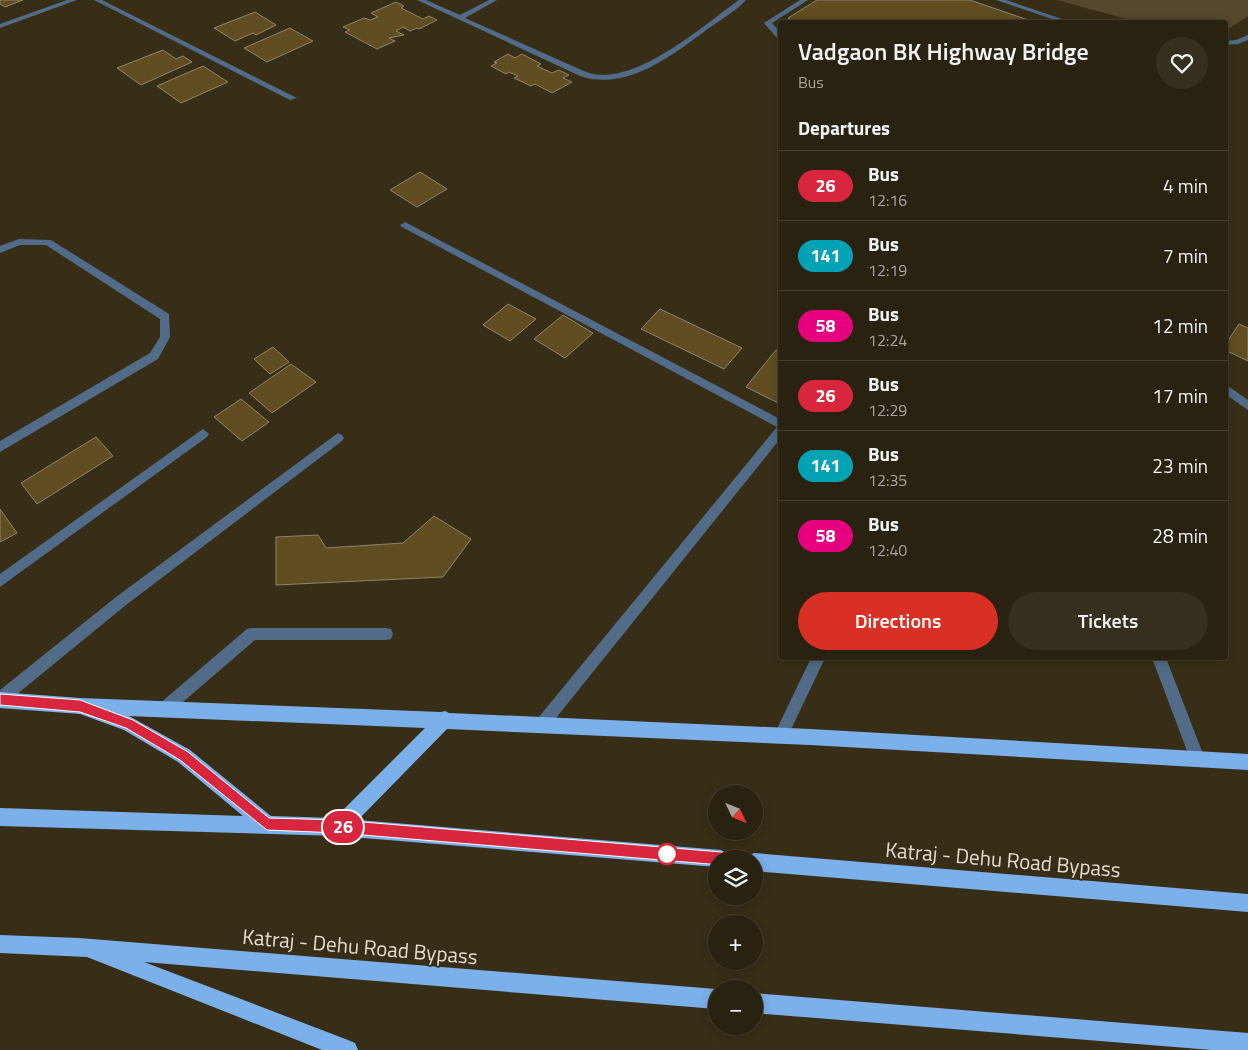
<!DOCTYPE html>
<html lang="en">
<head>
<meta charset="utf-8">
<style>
  :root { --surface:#2a2211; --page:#362f1f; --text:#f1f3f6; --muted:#a5a49f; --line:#463f31; --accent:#d93025 }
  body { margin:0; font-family:"Titillium Web",sans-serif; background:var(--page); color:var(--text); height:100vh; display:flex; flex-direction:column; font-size:19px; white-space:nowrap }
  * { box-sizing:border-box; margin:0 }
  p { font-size:16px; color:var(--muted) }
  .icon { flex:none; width:28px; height:28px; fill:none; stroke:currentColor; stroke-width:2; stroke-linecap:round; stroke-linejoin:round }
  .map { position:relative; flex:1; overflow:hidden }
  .drawer { position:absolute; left:778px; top:20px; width:450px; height:640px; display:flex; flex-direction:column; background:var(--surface); border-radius:5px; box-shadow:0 2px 12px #0003,0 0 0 1px var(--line) }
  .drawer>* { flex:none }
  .badge { padding:0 10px; border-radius:16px; font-size:18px; line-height:32px }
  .needle { width:32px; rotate:133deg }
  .tools { position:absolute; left:708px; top:785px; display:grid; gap:10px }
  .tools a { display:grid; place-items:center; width:55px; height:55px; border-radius:50%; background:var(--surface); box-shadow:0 2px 12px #0003,0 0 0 1px var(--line); font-size:25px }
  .map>.badge { position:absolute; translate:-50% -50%; box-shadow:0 0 0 2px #fff }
  h2 { padding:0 20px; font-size:19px; line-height:45px }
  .round { display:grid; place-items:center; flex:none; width:52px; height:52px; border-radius:26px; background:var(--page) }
  .overview { display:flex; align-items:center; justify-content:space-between; height:85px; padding:0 20px }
  h1 { font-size:24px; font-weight:600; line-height:38px }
  .button { display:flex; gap:10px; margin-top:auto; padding:10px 20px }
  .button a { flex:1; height:58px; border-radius:30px; background:var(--accent); color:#fff; font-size:20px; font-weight:600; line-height:58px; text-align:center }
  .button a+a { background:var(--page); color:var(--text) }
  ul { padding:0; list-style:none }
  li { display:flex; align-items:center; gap:15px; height:70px; padding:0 20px; border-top:1px solid var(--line) }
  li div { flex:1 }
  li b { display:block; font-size:19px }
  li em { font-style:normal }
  li .badge { min-width:55px; font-weight:700; text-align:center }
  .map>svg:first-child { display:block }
  .green { fill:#55482c }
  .building { fill:#604d22; stroke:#90846b }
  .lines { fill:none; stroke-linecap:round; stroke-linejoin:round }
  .service { fill:#516b88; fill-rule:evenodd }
  .minor { fill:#516b88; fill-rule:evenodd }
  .trunk { fill:#7cb0eb; fill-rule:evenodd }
  .line { fill:#d7263d; stroke:#fff }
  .stop-dot { fill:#fff; stroke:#d7263d; stroke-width:2.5 }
  .labels { text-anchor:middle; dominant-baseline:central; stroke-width:4; stroke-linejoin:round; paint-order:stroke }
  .near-street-label { font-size:21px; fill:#e2dcce; stroke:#382e17 }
</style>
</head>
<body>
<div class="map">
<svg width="1248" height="1050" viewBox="0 0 1248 1050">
  <rect width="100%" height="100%" fill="#382e17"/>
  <!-- green -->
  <polygon class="green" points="1057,0 1248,0 1248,16 1225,31 1225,22 1137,22"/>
  <!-- building -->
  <g class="building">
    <polygon points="0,0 23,0 5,7 0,4"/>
    <polygon points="817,0 970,0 1034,22 795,22 788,18"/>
    <polygon points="396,2 404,6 401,8 423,19 429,16 437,20 419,29 417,28 410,31 403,27 396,31 404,35 389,38 395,41 377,49 345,32 350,30 343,27 364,18 370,20 378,17 371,13"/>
    <polygon points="255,12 276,25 256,35 253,33 235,41 214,28"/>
    <polygon points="290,28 313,41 267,62 244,48"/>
    <polygon points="163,50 176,59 183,56 192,62 141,85 117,68"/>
    <polygon points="508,54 515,58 522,54 541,64 537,66 552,73 559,70 569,75 563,78 572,82 552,93 535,84 531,86 514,78 518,76 509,72 506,74 491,66 497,63 494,62"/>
    <polygon points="203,66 228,82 181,103 157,86"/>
    <polygon points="420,172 447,189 417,207 390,190"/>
    <polygon points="508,304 536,319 510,341 483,325"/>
    <polygon points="660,309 742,348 724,369 641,329"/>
    <polygon points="563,315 593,333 565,358 534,339"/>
    <polygon points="1239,324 1248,328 1248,361 1225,350 1225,345"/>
    <polygon points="273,347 289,362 270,374 254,359"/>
    <polygon points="776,350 780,352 780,404 746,387"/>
    <polygon points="291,364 316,382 272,413 249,393"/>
    <polygon points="241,399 269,422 242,441 214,417"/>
    <polygon points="96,437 113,456 37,504 21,483"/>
    <polygon points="0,509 17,533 0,542"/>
    <polygon points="434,516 471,539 443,577 276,585 276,537 318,535 326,548 403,543"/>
  </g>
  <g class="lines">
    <!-- service -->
    <g class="service">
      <polygon points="800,0 808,0 772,23 780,32 780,38 777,38 764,23"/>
      <polygon points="996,0 1006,0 1071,22 1061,22"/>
      <polygon points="1248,35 1248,40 1238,44 1225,45 1225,41 1236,40"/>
      <polygon points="19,239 51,240 169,314 170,337 158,359 0,452 0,441 150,353 160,337 160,319 46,245 20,245 0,253 0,246"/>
      <polygon points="1225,384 1248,400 1248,410 1225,394"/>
      <polygon points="203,429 209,434 207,437 0,587 0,574"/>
      <polygon points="338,433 342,435 344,438 342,441 126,605 5,704 0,706 0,690 116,597"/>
      <polygon points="252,628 386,628 391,629 393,634 391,639 386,640 255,640 169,714 164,716 159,714 157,709 159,704 247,629"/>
      <polygon points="811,658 825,658 786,740 781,742 776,740 774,735"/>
      <polygon points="1152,658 1166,658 1205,759 1202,764 1197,767 1192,764"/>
    </g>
    <!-- minor -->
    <g class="minor">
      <polygon points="67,0 77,0 0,28 0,24"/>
      <polygon points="94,0 102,0 297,98 290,100"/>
      <path d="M 417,0 L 426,0 L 460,15 L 489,0 L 497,0 L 465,18 L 586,72 C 633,89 702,26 739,0 L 746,0 C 736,11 722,19 709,28 C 674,54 627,92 580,76 Z"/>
      <polygon points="405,222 780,419 780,439 548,728 543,730 538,728 536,723 538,718 777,427 402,227 400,225"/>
    </g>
    <!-- trunk -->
    <g class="trunk">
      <path d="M 0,692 L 80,698 L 441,712 L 445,711 L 449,713 L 810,729 L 1248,754 L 1248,770 L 810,745 L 447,729 L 358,820 L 721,850 L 727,853 L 730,859 L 716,859 L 716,867 L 339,836 L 0,826 L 0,808 L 243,816 L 178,762 L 124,730 L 80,714 L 0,708 ZM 129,716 L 425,728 L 335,818 L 271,816 L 190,750 Z"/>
      <polygon points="754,853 1248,894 1248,912 754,871 754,859 746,859 748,856"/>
      <polygon points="0,935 79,938 716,989 716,1009 144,962 348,1040 355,1043 358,1050 322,1050 87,957 0,953"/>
      <polygon points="754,993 1248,1033 1248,1050 1212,1050 754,1013"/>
    </g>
  </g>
  <!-- line -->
  <polygon class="line" points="0,694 80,700 133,720 188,752 269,818 339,820 721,852 725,854 727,859 725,863 721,865 339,833 267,830 180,760 126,728 80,712 0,705"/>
  <!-- markers -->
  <circle class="stop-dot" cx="667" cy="854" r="10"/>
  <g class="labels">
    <!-- near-street labels -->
    <g class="near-street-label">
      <text transform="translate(1003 859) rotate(5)">Katraj - Dehu Road Bypass</text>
      <text transform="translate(360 946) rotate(5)">Katraj - Dehu Road Bypass</text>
    </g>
  </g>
</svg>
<div class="tools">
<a><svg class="needle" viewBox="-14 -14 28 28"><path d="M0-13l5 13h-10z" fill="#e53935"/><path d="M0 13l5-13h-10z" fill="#a5a49f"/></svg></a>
<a><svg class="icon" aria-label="layers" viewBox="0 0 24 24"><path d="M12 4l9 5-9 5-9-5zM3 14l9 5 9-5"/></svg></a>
<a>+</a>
<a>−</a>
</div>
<b class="badge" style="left:343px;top:827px;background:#d7263d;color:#fff">26</b>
<section class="drawer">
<div class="overview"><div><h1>Vadgaon BK Highway Bridge</h1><p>Bus</p></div><a class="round"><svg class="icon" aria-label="heart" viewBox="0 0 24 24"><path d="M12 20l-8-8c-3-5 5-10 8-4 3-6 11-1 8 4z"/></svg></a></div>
<h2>Departures</h2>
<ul>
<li><span class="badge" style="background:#d7263d;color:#fff">26</span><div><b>Bus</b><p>12:16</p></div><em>4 min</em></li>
<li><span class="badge" style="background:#00a3b4;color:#fff">141</span><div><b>Bus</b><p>12:19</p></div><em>7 min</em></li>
<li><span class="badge" style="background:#e6007e;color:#fff">58</span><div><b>Bus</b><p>12:24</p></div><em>12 min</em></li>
<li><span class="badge" style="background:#d7263d;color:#fff">26</span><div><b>Bus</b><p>12:29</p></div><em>17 min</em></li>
<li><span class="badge" style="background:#00a3b4;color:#fff">141</span><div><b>Bus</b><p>12:35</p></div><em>23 min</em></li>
<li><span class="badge" style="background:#e6007e;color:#fff">58</span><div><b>Bus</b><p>12:40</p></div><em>28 min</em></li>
</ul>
<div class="button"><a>Directions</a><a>Tickets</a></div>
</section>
</div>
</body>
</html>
